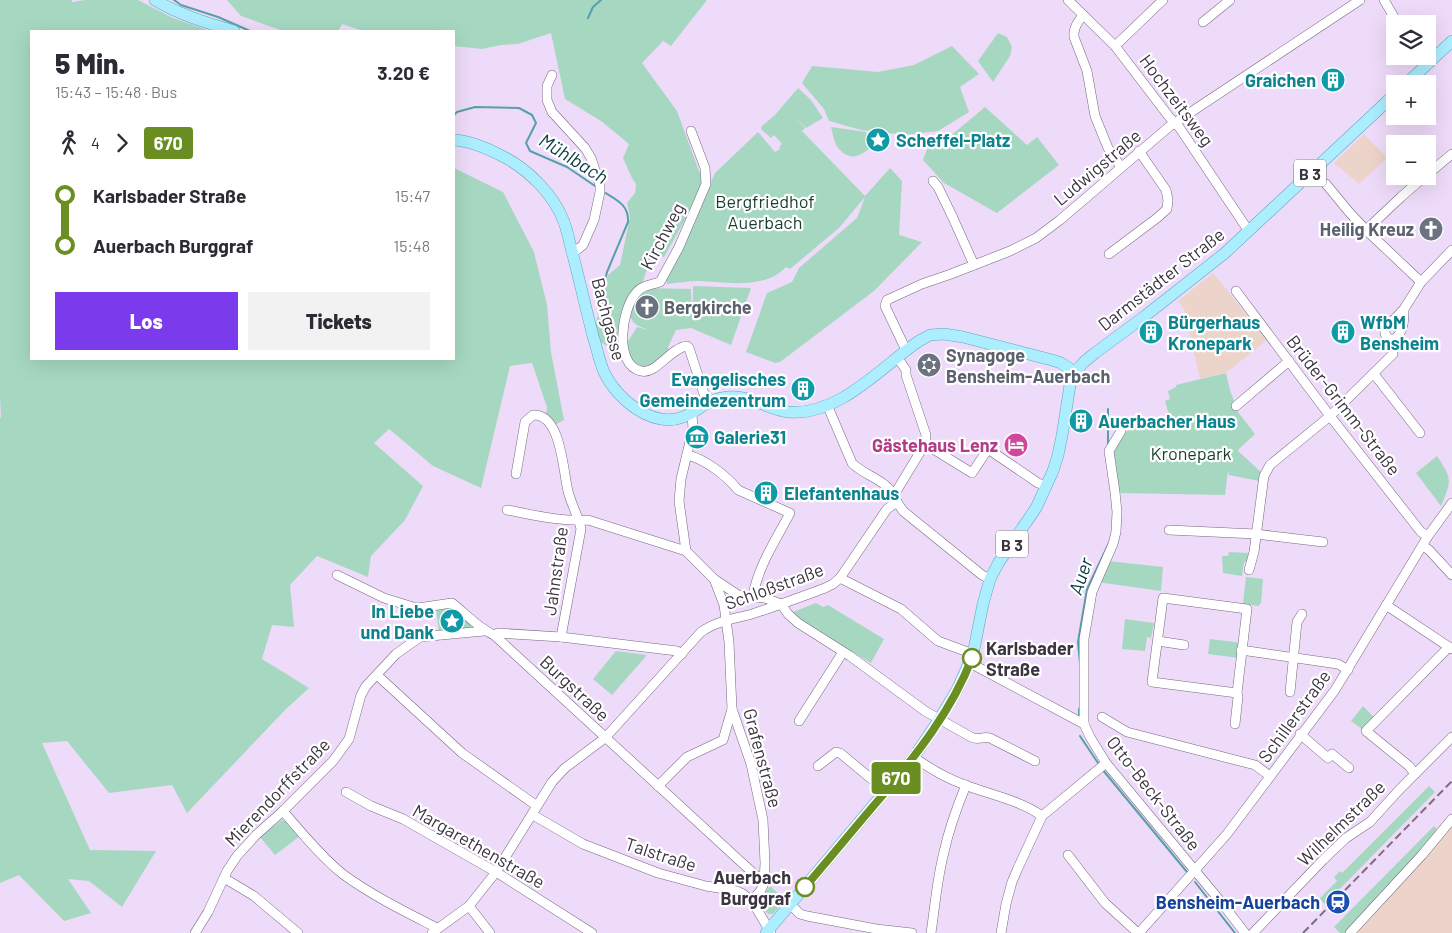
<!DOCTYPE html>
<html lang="de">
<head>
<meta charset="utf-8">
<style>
  :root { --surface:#fff; --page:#f2f2f3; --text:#2b2b33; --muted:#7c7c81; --accent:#7c3aed }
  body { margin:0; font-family:Barlow,sans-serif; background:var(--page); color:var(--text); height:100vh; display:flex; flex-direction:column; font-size:19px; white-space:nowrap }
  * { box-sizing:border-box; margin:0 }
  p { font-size:16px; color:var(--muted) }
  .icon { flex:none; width:28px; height:28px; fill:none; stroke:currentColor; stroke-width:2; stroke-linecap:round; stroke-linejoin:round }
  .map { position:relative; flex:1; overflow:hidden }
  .drawer { position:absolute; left:30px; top:30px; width:425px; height:330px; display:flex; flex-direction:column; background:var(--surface); border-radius:0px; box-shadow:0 5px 20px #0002 }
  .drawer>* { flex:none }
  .badge { padding:0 10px; border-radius:4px; font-size:18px; line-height:32px }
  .controls { position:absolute; left:1386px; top:15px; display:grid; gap:10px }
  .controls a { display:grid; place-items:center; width:50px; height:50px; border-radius:0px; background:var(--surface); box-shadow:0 5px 20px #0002; font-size:25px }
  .map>.badge { position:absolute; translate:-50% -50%; box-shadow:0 0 0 2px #fff }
  .legs { display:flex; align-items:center; gap:8px; height:55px; padding:0 25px; font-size:16px }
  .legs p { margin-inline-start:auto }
  .head { display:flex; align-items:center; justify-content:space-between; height:85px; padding:0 25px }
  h1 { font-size:28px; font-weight:800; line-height:38px }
  .button { display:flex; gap:10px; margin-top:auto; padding:10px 25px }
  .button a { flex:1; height:58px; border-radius:0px; background:var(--accent); color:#fff; font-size:20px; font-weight:800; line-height:58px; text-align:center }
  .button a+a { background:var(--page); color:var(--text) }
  ul { padding:0 25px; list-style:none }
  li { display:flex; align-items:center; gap:18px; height:50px; font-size:19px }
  li i { display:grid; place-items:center; width:8px; height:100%; margin:0 6px; background:currentColor }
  li i::after { content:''; width:12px; height:12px; margin:-6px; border:4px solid; border-radius:50%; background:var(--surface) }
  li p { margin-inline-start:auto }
  li:first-child i { background:linear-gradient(#0000 50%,currentColor 0) }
  li:last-child i { background:linear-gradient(currentColor 50%,#0000 0) }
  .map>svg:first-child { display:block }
  .commercial { fill:#ecd4ca }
  .green { fill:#a6d8c1 }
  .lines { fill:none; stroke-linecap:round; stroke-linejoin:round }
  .stream { stroke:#57a0aa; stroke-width:2 }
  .minor-casing { stroke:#776781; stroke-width:10 }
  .major-casing { stroke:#60a6bb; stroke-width:12 }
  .minor { stroke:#fff; stroke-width:9 }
  .major { stroke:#aceefe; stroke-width:11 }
  .rail { stroke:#7a6e81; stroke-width:2; stroke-dasharray:8 4; stroke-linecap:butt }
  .line-1-casing { stroke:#fff; stroke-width:11 }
  .line-1 { stroke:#6b8e23; stroke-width:8 }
  .stop-1-dot { fill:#fff; stroke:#6b8e23; stroke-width:2.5 }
  .labels { text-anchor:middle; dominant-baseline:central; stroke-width:4.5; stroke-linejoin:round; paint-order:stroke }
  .shield { fill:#fff; stroke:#767179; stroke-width:1 }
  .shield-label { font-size:16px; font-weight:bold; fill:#3c3440 }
  .culture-label { font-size:18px; font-weight:bold; fill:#0d838f; stroke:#fff; text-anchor:start }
  .street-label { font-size:18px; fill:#3c3440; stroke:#fff }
  .park-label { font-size:18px; fill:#173d2e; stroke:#fff }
  .worship-label { font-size:18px; font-weight:bold; fill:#5b616d; stroke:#fff; text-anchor:start }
  .hotel-label { font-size:18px; font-weight:bold; fill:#b23c85; stroke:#fff; text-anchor:end }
  .stop-label { font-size:18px; font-weight:bold; fill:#3c3440; stroke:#fff; text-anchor:start }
  .transit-label { font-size:18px; font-weight:bold; fill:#164399; stroke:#fff; text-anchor:end }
  .water-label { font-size:19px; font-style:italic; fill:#083c40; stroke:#fff }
</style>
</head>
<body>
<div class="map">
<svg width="1452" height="933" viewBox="0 0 1452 933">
  <rect width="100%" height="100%" fill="#eedbf9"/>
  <!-- commercial -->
  <g class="commercial">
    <polygon points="1364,134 1387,158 1359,184 1334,163"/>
    <polygon points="1213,273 1267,340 1227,372 1200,379 1184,309 1178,301"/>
    <polygon points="1452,816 1452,933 1348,933"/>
  </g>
  <!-- green -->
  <g class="green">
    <polygon points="0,0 72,0 72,2 85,0 138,0 173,18 210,31 31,31 31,359 454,359 454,168 503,192 534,252 547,305 551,352 564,420 555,425 546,415 547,407 532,363 510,366 481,488 433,466 389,429 374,443 423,486 405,520 371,556 368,577 317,556 290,585 294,627 272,625 262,659 309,688 286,709 187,813 172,785 109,793 67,741 42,743 90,850 156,851 122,907 89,881 68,879 91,913 64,921 19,875 0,883 0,418 1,417 0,398"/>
    <polygon points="227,0 707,0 671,46 654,35 663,41 642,63 677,111 699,171 705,181 688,218 686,218 664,257 652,254 642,284 623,311 618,334 621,357 613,349 600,342 594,331 608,275 620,265 630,217 627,203 635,193 636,184 632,178 623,158 629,144 601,121 565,99 551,33 518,44 501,45 482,49 454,46 454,31 363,31 342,24 338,31 283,31 241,16"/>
    <polygon points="998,33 1007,37 1012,47 1010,56 993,82 978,61"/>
    <polygon points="952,46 979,74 960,87 969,112 938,131 905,135 861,130 829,121 824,109 802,83 812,66 878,72 914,65"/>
    <path d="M 798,88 L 811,100 L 823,118 L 806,128 L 793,115 L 805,128 L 802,131 L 865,196 L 890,168 L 902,181 L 899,235 L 922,242 L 874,291 L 780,362 L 775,363 L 746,352 L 767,293 L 792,282 L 799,268 L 857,218 L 865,197 L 839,228 L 790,269 L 786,267 C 765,290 726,282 698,281 C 688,281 677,283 667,284 L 666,280 L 715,173 L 758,132 L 775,152 L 780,149 L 779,147 L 782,144 L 774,135 L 771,138 L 761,129 L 762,126 L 775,115 Z"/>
    <polygon points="985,107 1027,145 1037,137 1059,165 997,213 944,183 923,160 931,139 948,138"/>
    <path d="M 831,127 L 866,132 L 872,146 C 863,155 851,162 840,150 C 834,145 833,134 831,127 Z"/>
    <path d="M 693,286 L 751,288 L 731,345 L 691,328 L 676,330 L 668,347 L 669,351 C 660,359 642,380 631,362 C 629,357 627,352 625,346 L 637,327 L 649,330 C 635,325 632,324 628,309 L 645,288 L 691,289 L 692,309 L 689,309 L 693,310 Z"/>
    <polygon points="1226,373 1230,390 1238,412 1255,434 1239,449 1238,451 1262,473 1259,481 1229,475 1228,471 1225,495 1119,493 1111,453 1124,432 1170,418 1165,401 1170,399 1168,391 1176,387 1176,385"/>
    <path d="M 1437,456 C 1452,479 1452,480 1441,506 L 1416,473 Z"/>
    <polygon points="1229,552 1250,553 1249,561 1244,562 1242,576 1223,573 1222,556 1228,556"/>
    <polygon points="1108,561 1163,567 1161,591 1097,582"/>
    <polygon points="1246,577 1263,579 1261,603 1258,606 1243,604"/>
    <polygon points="816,603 823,607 828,605 884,639 871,663 801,621 793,612"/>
    <polygon points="451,606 471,623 471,630 439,633 436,608"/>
    <polygon points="1125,619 1154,623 1151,638 1147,637 1145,651 1122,649"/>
    <polygon points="1210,639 1242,643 1239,658 1208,654"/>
    <polygon points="616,651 647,655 612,695 593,679"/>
    <polygon points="1363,706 1375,718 1363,730 1351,721"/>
    <polygon points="1429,786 1435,792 1325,904 1319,899 1337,881 1334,877 1340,871 1342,873"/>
    <polygon points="282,820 287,821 300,836 275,855 260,837"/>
    <polygon points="1434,826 1439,832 1348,933 1340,933 1334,927"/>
    <polygon points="770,886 785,900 773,914 768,914 760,905 760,899"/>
  </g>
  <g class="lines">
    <!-- stream -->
    <g class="stream">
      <polyline points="174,0 181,5 218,17 250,31"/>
      <polyline points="588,18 593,7 601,0"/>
      <polyline points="454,115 457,112 475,107 519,108 532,115 536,123 526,143 530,151 567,167 598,188"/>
      <path d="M 599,294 L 604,284 L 607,272 L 628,222 C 629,205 617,200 604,192"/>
      <polyline points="1108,446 1108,409"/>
      <polyline points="1080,664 1078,642 1087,589 1109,543"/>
      <polyline points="1079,715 1079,709"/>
      <polyline points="1080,736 1098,763"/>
      <polyline points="1102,769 1187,872"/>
      <polyline points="1195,882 1235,933"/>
    </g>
    <defs>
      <g id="minor">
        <polyline points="1068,0 1115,46 1170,118 1179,127 1248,230"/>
        <polyline points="1384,0 1398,24"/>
        <path d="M 1083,15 C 1078,22 1073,28 1074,37 L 1087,71 L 1095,116 L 1108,148 L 1121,167"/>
        <polyline points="1203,22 1230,0"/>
        <polyline points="1115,46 1163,0"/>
        <polyline points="1418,56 1425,66"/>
        <polyline points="552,75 547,86 547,100 552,112 585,148 591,158 600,185 600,192 594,220 583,245 573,253"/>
        <path d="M 691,131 L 705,168 L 706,184 L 679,247 L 660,282 C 651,285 642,285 636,293 C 622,308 613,365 641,371 C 656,375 670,348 687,346 L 689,348 L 707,403"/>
        <polyline points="1428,174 1452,154"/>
        <polyline points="933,181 938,187 953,218 974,265"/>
        <polyline points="1326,184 1349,212 1366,230 1421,282"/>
        <polyline points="1366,230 1401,197 1425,176"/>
        <polyline points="1109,254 1157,218 1167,209 1168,200 1166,190 1139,151"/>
        <polyline points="1236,291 1330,416 1421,532 1428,536"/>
        <path d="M 1404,309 C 1404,320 1404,331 1395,339 L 1389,339 L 1385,334 L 1385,329 L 1387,327 L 1404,309 L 1421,282 L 1452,250"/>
        <polyline points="906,350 885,306 887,300 922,284 951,274 1010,251 1036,238 1060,220 1170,126 1360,0"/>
        <polyline points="1374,374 1420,433"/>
        <polyline points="1236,406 1289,361"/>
        <path d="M 828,407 L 852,463 C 865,476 884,479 894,495"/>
        <polyline points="692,414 693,429 681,479 679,501 686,551 714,579 724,605 729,642 732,709 751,764 763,820 765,863 764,883 761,890 752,901"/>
        <polyline points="925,444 972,473 988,449 1038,483 1047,486"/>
        <path d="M 687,455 C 705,459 727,476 738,490 L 790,513 C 776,540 758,566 753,596"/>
        <path d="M 516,474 L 525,422 L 533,415 C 561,413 563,471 568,491 C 571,504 578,515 581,529 L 561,637"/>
        <polyline points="897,502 903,511 982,575 990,579"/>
        <path d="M 507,510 C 534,515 562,522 588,520 L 686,551"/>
        <polyline points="1169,530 1256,534 1323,542"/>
        <polyline points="1423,546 1429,550 1452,575"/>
        <polyline points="1249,570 1254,552 1263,483 1264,476 1270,465 1330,416 1393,354"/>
        <path d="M 337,575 L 384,598 L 413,607 L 418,608 L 452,603 C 465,613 478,628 494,635 L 764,883"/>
        <polyline points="840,578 901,609 938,641 973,654"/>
        <path d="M 714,579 L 738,595 L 765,598 L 781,604 L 788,614 L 798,623 L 850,656 L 925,711 L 971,737 C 978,741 982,736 990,738 L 1035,761"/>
        <polygon points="1163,598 1247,609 1237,693 1152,682"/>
        <polyline points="1386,605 1452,649"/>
        <polyline points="494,635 498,633 561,637 677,651 682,654"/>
        <polyline points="1158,641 1184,645"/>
        <polyline points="1241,650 1338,664 1348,670"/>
        <polyline points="970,663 1084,724 1090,737 1106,763 1221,902 1245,933"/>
        <polyline points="377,675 462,753 537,806"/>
        <polyline points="1290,692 1297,622 1302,614"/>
        <polyline points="1102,717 1127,732 1255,765 1270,776"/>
        <polyline points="799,721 843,652"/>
        <polyline points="1084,724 1084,639 1092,592 1113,544 1116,532 1117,512 1115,492 1109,451 1121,431"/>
        <polyline points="1235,724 1238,697 1237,693"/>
        <polyline points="1300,734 1328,758 1332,754 1349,768"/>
        <path d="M 914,757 C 930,769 946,778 965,785 C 991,795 1019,800 1042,816"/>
        <polyline points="818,766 836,752 840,753 886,791"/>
        <polyline points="1415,774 1409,766 1366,731 1449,647"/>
        <polyline points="658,786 687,757 723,740 732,709"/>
        <polyline points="346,792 371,806 403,819 496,872 592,933"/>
        <path d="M 283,811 C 300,831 324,860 344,875 C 373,896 406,912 437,928"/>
        <polyline points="533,815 583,844 658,873 706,886 737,891 743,894 752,901 771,933"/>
        <polyline points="1068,855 1105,903 1138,933"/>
        <polyline points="224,878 254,896 298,933"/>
        <polyline points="791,905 800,914 807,916 876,929 912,933"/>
        <polyline points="469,906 490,933"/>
        <polyline points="195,933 208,912 227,871 237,856 256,835 283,811 333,761 349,739 361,695 366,686 396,654 420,637 484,631"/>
        <path d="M 432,933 L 469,906 L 496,872 L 552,782 L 565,768 L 605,738 L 701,632 C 716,621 734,619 752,614 C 777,606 801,597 825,588 L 833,584 L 840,578 L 887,509 L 897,502 L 894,495 L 925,444 L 926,435 L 906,375 L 906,370 L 897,357"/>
        <path d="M 931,933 C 935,906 937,879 944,852 C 949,829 957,807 966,785"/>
        <polyline points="1001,933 1006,904 1012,882 1018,868 1042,816 1106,763"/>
        <polyline points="1139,933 1227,834 1335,690 1428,536 1452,503"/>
        <polyline points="1253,933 1323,860 1346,838 1370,822 1400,789 1452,737"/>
        <polyline points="1350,933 1422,855 1452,819"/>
      </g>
      <g id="major">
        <path d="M 155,0 C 180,15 207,23 234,31"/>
        <polyline points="1406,84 1452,41"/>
        <path d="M 454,140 C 471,141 489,149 504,157 C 529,170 554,195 564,222 C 567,230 569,239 571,248 C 579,277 585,306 593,336 C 597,348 599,361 604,372 C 614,393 637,415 661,419 C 691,424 701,399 727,397 C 749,394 768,410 789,412 C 839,416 881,367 919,341 L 930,335 L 944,334 L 963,337 L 1052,360 L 1061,363 L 1075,372"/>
        <polyline points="766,933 914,757 940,718 957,690 973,654 983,604 990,579 999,562 1036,508 1053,471 1058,455 1062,436 1070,385 1075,372 1084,362 1095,353 1145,316 1225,253 1395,94"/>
      </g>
    </defs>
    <!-- minor casing -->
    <use href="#minor" class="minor-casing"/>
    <!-- major casing -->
    <use href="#major" class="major-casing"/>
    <!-- minor -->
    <use href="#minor" class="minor"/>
    <!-- major -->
    <use href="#major" class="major"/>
    <!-- rail -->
    <polyline class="rail" points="1303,933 1452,781"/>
  </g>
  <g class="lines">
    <defs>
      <path id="line-1" d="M 805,887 C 831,857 856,826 882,796 C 917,754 952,710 972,658"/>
    </defs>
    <!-- line-1 casing -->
    <use href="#line-1" class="line-1-casing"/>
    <!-- line-1 -->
    <use href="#line-1" class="line-1"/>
  </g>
  <!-- icons -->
  <defs>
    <symbol id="building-disc" viewBox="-11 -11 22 22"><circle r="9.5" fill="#0f9aa8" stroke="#fff"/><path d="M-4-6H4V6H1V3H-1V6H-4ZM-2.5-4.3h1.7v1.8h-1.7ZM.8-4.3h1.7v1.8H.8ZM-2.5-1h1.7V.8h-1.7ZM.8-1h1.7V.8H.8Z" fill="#fff"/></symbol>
    <symbol id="sight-disc" viewBox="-11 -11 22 22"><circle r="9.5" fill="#0f9aa8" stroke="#fff"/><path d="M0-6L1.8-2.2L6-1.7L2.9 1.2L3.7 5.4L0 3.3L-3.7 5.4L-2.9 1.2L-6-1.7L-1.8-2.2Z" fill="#fff"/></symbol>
    <symbol id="church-disc" viewBox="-11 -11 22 22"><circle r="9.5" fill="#6b7280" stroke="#fff"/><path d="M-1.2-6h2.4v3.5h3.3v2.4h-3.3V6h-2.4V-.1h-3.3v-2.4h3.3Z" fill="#fff"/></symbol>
    <symbol id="synagogue-disc" viewBox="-11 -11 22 22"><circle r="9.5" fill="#6b7280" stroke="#fff"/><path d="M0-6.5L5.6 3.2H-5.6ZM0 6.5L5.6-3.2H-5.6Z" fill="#fff"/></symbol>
    <symbol id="museum-disc" viewBox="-11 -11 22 22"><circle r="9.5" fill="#0f9aa8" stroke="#fff"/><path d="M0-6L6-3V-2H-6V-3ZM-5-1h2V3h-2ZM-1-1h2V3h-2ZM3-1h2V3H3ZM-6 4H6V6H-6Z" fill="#fff"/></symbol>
    <symbol id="hotel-disc" viewBox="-11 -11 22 22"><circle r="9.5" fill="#d1479c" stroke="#fff"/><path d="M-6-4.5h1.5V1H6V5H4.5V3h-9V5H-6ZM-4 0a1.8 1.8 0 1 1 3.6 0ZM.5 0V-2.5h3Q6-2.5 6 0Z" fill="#fff"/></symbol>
    <symbol id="station-disc" viewBox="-11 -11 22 22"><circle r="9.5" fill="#1a4fb4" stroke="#fff"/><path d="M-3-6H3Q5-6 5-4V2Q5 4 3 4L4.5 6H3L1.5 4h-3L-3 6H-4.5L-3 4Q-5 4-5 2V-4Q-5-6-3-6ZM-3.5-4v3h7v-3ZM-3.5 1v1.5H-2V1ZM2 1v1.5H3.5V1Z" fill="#fff"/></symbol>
  </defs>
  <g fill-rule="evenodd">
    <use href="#building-disc" x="1319" y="66" width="28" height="28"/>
    <use href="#sight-disc" x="864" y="126" width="28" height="28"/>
    <use href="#church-disc" x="1417" y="215" width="28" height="28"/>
    <use href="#church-disc" x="633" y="293" width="28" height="28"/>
    <use href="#building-disc" x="1137" y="318" width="28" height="28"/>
    <use href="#building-disc" x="1329" y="318" width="28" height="28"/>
    <use href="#synagogue-disc" x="915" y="351" width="28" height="28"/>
    <use href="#building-disc" x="789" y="375" width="28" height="28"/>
    <use href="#building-disc" x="1067" y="407" width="28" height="28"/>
    <use href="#museum-disc" x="683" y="423" width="28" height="28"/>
    <use href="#hotel-disc" x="1002" y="431" width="28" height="28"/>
    <use href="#building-disc" x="752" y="479" width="28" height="28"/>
    <use href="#sight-disc" x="438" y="607" width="28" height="28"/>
    <use href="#station-disc" x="1324" y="888" width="28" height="28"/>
  </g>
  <!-- markers -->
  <g class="stop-1-dot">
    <circle cx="972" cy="658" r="9"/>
    <circle cx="805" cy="887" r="9"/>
  </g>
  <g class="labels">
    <!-- shield labels -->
    <g class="shield">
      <rect x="1294" y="159.5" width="32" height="27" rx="4"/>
      <rect x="996" y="530.5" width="32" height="27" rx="4"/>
    </g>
    <g class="shield-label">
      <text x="1310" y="173">B 3</text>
      <text x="1012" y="544">B 3</text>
    </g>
    <!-- culture labels -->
    <g class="culture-label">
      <text x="1316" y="80" text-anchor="end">Graichen</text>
      <text x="896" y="140">Scheffel-Platz</text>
      <text x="1168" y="322">Bürgerhaus<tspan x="1168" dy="21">Kronepark</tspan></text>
      <text x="1360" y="322">WfbM<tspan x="1360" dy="21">Bensheim</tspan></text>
      <text x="786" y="379" text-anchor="end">Evangelisches<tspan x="786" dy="21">Gemeindezentrum</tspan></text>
      <text x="1098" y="421">Auerbacher Haus</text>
      <text x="714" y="437">Galerie31</text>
      <text x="784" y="493">Elefantenhaus</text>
      <text x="434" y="611" text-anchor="end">In Liebe<tspan x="434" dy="21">und Dank</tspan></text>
    </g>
    <!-- street labels -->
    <g class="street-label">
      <text transform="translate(1177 100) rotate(53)">Hochzeitsweg</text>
      <text transform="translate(1097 167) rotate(-40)">Ludwigstraße</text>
      <text transform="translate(662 236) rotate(-62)">Kirchweg</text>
      <text transform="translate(1161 279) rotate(-38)">Darmstädter Straße</text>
      <text transform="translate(609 319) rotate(75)">Bachgasse</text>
      <text transform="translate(1344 405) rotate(52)">Brüder-Grimm-Straße</text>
      <text transform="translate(555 571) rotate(-82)">Jahnstraße</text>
      <text transform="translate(774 586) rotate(-20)">Schloßstraße</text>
      <text transform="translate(575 688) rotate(43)">Burgstraße</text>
      <text transform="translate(1294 716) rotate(-54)">Schillerstraße</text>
      <text transform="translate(763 758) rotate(75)">Grafenstraße</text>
      <text transform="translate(277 792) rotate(-46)">Mierendorffstraße</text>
      <text transform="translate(1154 793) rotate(52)">Otto-Beck-Straße</text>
      <text transform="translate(1341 823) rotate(-44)">Wilhelmstraße</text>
      <text transform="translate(479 846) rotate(30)">Margarethenstraße</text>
      <text transform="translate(661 854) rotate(18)">Talstraße</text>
    </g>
    <!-- park labels -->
    <g class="park-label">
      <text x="765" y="201">Bergfriedhof<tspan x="765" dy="21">Auerbach</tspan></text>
      <text x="1191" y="453">Kronepark</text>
    </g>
    <!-- worship labels -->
    <g class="worship-label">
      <text x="1414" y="229" text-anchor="end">Heilig Kreuz</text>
      <text x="664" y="307">Bergkirche</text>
      <text x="946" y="355">Synagoge<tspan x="946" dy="21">Bensheim-Auerbach</tspan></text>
    </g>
    <!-- hotel labels -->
    <g class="hotel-label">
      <text x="998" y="445">Gästehaus Lenz</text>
    </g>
    <!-- stop labels -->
    <g class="stop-label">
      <text x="986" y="648">Karlsbader<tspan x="986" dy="21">Straße</tspan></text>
      <text x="791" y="877" text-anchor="end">Auerbach<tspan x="791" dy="21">Burggraf</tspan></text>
    </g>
    <!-- transit labels -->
    <g class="transit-label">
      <text x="1320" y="902">Bensheim-Auerbach</text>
    </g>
    <!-- water labels -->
    <g class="water-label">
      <text transform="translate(574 158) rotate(32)">Mühlbach</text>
      <text transform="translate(1080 576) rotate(-71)">Auer</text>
    </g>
  </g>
</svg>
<div class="controls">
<a><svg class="icon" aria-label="layers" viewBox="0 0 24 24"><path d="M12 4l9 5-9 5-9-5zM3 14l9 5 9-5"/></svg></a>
<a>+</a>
<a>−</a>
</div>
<b class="badge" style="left:896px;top:778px;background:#6b8e23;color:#fff">670</b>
<section class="drawer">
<div class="head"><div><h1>5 Min.</h1><p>15:43 – 15:48 · Bus</p></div><b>3.20 €</b></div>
<div class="legs"><svg class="icon" aria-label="walk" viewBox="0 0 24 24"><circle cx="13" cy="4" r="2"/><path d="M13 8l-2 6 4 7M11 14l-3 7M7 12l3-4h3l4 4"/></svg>4<svg class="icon" aria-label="forward" viewBox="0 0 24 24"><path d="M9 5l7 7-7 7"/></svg><b class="badge" style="background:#6b8e23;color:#fff">670</b></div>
<ul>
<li><i style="color:#6b8e23"></i><b>Karlsbader Straße</b><p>15:47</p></li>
<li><i style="color:#6b8e23"></i><b>Auerbach Burggraf</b><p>15:48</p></li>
</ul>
<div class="button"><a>Los</a><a>Tickets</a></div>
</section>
</div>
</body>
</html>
